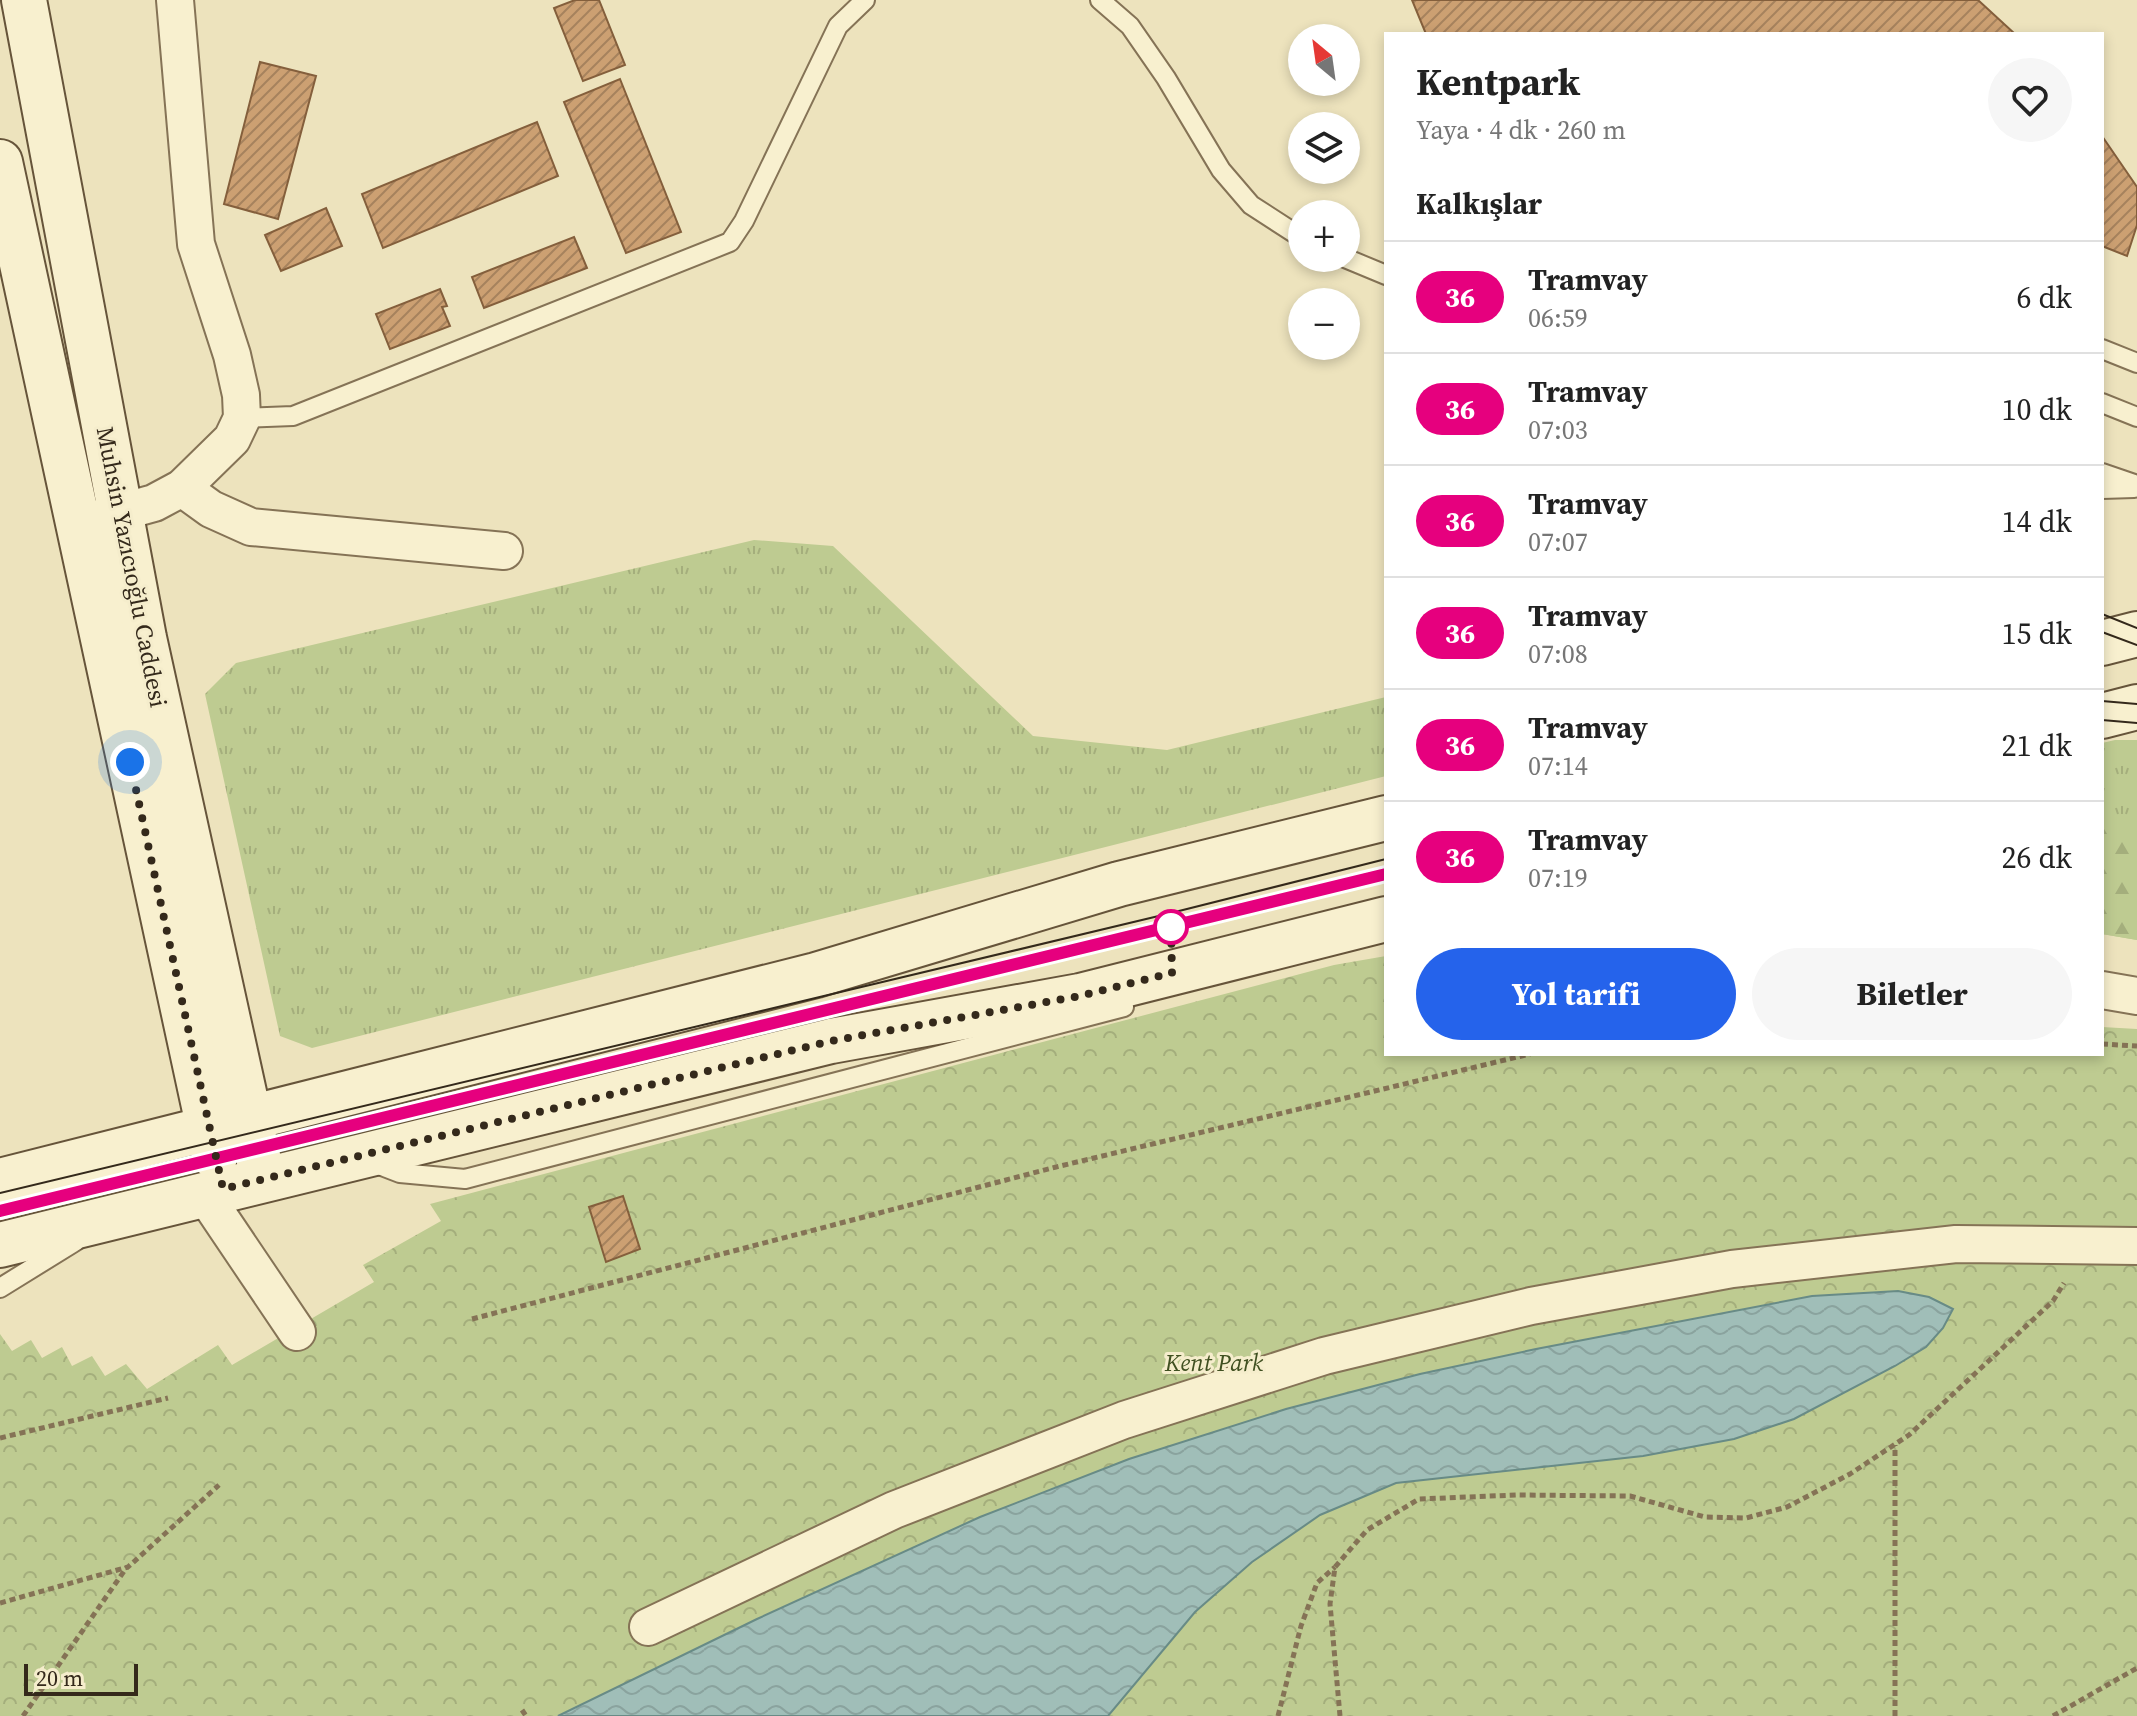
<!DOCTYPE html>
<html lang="tr">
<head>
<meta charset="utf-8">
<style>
  :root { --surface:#fff; --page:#f6f6f6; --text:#222; --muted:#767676; --line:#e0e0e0; --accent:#2563eb }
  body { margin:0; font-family:"Source Serif 4",serif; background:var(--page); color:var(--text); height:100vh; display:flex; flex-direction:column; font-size:30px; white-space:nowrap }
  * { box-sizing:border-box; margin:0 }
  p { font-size:26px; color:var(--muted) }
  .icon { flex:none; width:44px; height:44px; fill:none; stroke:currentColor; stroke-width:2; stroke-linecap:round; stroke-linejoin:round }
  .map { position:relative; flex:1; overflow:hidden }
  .drawer { position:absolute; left:1384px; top:32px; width:720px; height:1024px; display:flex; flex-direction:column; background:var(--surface); border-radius:0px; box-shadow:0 4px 12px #0003 }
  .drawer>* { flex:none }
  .badge { padding:0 16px; border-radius:26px; font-size:28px; line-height:52px }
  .needle { width:52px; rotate:331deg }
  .controls { position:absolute; left:1288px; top:24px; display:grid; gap:16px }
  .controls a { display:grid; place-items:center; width:72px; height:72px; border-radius:50%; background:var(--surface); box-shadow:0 4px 12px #0003; font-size:40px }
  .scale { position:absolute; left:24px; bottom:20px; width:114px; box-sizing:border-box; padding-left:8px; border:4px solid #34291b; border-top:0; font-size:22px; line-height:28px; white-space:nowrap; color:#34291b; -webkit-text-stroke:6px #f5edcc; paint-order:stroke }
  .you { position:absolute; width:40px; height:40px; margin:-20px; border:6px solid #fff; border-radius:50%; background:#1a73e8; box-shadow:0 0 0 12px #1a73e833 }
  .map>.badge { position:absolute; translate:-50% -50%; box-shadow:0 0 0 4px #fff }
  h2 { padding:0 32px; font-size:30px; line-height:72px }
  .round { display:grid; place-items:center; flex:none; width:84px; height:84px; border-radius:42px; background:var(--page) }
  .head { display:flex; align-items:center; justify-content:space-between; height:136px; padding:0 32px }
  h1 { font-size:38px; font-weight:700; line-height:60px }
  .primary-button { display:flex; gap:16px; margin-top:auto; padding:16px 32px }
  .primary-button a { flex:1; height:92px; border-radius:48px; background:var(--accent); color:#fff; font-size:32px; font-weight:700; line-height:92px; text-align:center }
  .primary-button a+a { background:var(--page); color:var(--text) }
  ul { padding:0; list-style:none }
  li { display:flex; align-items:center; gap:24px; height:112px; padding:0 32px; border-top:2px solid var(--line) }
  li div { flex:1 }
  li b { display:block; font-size:30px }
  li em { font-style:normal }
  li .badge { min-width:88px; font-weight:700; text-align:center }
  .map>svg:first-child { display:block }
  .grass { fill:url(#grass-tufts) }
  .forest { fill:url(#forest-firs) }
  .park { fill:url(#park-crowns) }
  .water { fill:url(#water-waves); stroke:#688b86; stroke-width:2 }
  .building { fill:url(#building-hatch); stroke:#845f3c; stroke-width:2 }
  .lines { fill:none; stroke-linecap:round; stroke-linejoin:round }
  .lane-casing { stroke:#857356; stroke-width:22 }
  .street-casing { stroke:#857356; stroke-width:40 }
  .secondary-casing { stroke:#66543a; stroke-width:48 }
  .path { stroke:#857356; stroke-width:5; stroke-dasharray:6 4; stroke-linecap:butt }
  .lane { stroke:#f8f0cf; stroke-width:18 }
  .street { stroke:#f8f0cf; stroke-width:36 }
  .secondary { stroke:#f8f0cf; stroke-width:44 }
  .tram { stroke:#34291b; stroke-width:2 }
  .line-casing { stroke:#fff; stroke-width:18 }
  .line { stroke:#e6007e; stroke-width:12 }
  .walk { stroke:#34291b; stroke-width:8; stroke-dasharray:0 14.4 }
  .stop-dot { fill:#fff; stroke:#e6007e; stroke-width:4 }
  .labels { text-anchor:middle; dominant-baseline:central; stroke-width:6; stroke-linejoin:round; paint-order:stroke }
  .street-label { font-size:24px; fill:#34291b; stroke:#f5edcc }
  .park-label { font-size:24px; font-style:italic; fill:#405021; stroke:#f5edcc }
</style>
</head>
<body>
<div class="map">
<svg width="2137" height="1716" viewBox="0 0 2137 1716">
  <defs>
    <pattern id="grass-tufts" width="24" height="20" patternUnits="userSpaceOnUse" patternTransform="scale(2)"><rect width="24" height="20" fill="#becb91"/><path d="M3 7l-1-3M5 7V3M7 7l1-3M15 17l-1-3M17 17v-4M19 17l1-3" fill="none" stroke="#a4ae7c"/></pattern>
    <pattern id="forest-firs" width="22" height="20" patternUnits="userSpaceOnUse" patternTransform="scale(2)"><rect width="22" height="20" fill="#becb91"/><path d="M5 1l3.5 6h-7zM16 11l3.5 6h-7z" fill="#a4ae7c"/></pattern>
    <pattern id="park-crowns" width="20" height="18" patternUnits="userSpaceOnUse" patternTransform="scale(2)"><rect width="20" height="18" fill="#becb91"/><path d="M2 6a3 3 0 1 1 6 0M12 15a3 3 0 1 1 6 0" fill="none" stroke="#a4ae7c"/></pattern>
    <pattern id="water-waves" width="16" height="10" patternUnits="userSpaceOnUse" patternTransform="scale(2)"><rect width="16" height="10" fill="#a0beb8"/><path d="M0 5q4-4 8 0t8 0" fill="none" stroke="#8aa39e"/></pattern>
    <pattern id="building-hatch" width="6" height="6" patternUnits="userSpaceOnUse" patternTransform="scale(2)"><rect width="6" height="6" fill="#cca072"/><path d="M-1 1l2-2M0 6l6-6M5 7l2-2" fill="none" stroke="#a6825d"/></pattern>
  </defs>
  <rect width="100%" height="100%" fill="#ede3bd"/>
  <!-- grass -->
  <g class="grass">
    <polygon points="754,540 833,546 1033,736 1167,750 1386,697 1386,776 312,1048 280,1036 205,694 236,663"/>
    <polygon points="2115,740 2137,740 2137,940 2102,934 2102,743"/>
  </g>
  <!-- forest -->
  <polygon class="forest" points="2137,816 2137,940 2102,934 2102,825 2126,830"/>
  <!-- park -->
  <polygon class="park" points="1386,956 1386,1054 2102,1054 2102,1027 2137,1029 2137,1716 0,1716 0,1334 12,1351 31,1340 42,1358 62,1347 72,1366 92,1356 105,1376 126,1364 147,1389 218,1345 232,1365 374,1282 363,1265 441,1221 430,1204 1334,965"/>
  <!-- water -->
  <polygon class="water" points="1898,1291 1929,1297 1953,1309 1943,1328 1926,1347 1895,1366 1794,1419 1734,1439 1643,1456 1396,1483 1320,1515 1252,1562 1195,1612 1108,1716 558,1716 757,1619 980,1517 1129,1459 1286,1409 1420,1374 1536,1349 1812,1296"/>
  <!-- building -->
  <g class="building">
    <polygon points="575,0 599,0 625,65 583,81 554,8"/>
    <polygon points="1412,0 1978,0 2015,34 1426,34"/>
    <polygon points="260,62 316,76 278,219 224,204"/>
    <polygon points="620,79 681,232 626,253 564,102"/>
    <polygon points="537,122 558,176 383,248 362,194"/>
    <polygon points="2102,136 2137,187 2137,225 2127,256 2102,246"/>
    <polygon points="326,208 342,246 281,271 265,235"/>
    <polygon points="574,237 587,268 484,308 472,277"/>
    <polygon points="440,289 447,306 442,307 450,326 390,349 376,314"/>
    <polygon points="623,1196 640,1249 606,1262 589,1207"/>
  </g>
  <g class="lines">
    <defs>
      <g id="lane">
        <polyline points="1100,0 1130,26 1166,78 1221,170 1251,205 1302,238"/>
        <polyline points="1345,258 1386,275"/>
        <polyline points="2102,349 2137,363"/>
        <polyline points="2102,403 2137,417"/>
        <polyline points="242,418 293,416 730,242 744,221 838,26 865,0"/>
        <polyline points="2102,473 2137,485"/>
        <polyline points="2102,489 2134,488"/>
        <polyline points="374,1163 400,1173 465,1179 1124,1007"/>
        <polyline points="0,1288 76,1241"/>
      </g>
      <g id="street">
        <polyline points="182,488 211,509 251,527 504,551"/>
        <polyline points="96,519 154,503 182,488 232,439 242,418 241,395 232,355 196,244 175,0"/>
        <polyline points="2102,990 2137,996"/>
        <polyline points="204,1194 297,1332"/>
        <polyline points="648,1627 894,1510 1124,1420 1324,1356 1531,1306 1732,1269 1956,1244 2137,1246"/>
      </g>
      <g id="secondary">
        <polyline points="24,0 144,638 263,1179"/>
        <polyline points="0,162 215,1157"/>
        <polyline points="2102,643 2137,634"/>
        <polyline points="2102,716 2137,707"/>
        <polyline points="0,1181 816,975 1119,884 1386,818"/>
        <polyline points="0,1245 831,1041 1080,996 1386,919"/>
      </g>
    </defs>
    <!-- lane casing -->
    <use href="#lane" class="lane-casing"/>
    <!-- street casing -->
    <use href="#street" class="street-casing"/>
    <!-- secondary casing -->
    <use href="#secondary" class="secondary-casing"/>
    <!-- path -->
    <g class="path">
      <polyline points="2102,1044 2137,1046"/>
      <polyline points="472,1319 1056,1167 1530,1054"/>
      <polyline points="0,1438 168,1398"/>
      <polyline points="0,1603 128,1567 219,1485"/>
      <polyline points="522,1710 526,1716"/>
      <polyline points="23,1716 127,1567"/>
      <polyline points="1278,1716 1301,1626 1317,1583 1335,1567"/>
      <polyline points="1340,1716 1330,1604 1335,1567 1367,1530 1419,1499 1517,1495 1630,1496 1705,1517 1746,1518 1787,1507 1850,1474 1909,1435 2053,1301 2064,1283"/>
      <polyline points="1895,1716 1895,1445"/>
      <polyline points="2053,1716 2137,1668"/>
    </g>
    <!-- lane -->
    <use href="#lane" class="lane"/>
    <!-- street -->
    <use href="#street" class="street"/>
    <!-- secondary -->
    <use href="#secondary" class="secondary"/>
    <!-- tram -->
    <g class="tram">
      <polyline points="2102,614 2137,628"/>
      <polyline points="2102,632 2137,645"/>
      <polyline points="2102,701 2137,704"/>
      <polyline points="2102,720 2137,723"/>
      <polyline points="0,1193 1167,914 1386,859"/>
      <polyline points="0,1211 1386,874"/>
    </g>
  </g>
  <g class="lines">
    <defs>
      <polyline id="line" points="0,1211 1386,874"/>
    </defs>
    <!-- line casing -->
    <use href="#line" class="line-casing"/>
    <!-- line -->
    <use href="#line" class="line"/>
    <!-- walk -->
    <polyline class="walk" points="130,762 223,1189 831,1041 1080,996 1172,973 1171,927"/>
  </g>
  <!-- markers -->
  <circle class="stop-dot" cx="1171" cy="927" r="16"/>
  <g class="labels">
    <!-- street labels -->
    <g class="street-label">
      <text transform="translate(132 567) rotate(79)">Muhsin Yazıcıoğlu Caddesi</text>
    </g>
    <!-- park labels -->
    <g class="park-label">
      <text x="1214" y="1362">Kent Park</text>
    </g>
  </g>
</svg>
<div class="controls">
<a><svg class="needle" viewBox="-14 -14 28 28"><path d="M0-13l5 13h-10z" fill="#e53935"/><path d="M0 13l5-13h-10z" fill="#767676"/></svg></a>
<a><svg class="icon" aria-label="layers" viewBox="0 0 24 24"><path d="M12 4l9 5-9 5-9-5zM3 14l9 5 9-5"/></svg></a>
<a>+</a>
<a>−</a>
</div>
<div class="scale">20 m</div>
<div class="you" style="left:130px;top:762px"></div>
<section class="drawer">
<div class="head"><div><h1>Kentpark</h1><p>Yaya · 4 dk · 260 m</p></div><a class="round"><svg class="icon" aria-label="heart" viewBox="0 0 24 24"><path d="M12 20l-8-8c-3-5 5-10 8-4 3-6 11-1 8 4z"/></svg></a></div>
<h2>Kalkışlar</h2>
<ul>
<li><span class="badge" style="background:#e6007e;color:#fff">36</span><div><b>Tramvay</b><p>06:59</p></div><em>6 dk</em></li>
<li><span class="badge" style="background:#e6007e;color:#fff">36</span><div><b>Tramvay</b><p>07:03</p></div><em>10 dk</em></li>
<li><span class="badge" style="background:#e6007e;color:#fff">36</span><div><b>Tramvay</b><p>07:07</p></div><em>14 dk</em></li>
<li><span class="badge" style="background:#e6007e;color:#fff">36</span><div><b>Tramvay</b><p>07:08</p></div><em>15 dk</em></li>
<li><span class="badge" style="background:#e6007e;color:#fff">36</span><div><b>Tramvay</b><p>07:14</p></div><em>21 dk</em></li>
<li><span class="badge" style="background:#e6007e;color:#fff">36</span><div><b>Tramvay</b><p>07:19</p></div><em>26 dk</em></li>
</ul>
<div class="primary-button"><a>Yol tarifi</a><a>Biletler</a></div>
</section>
</div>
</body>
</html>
